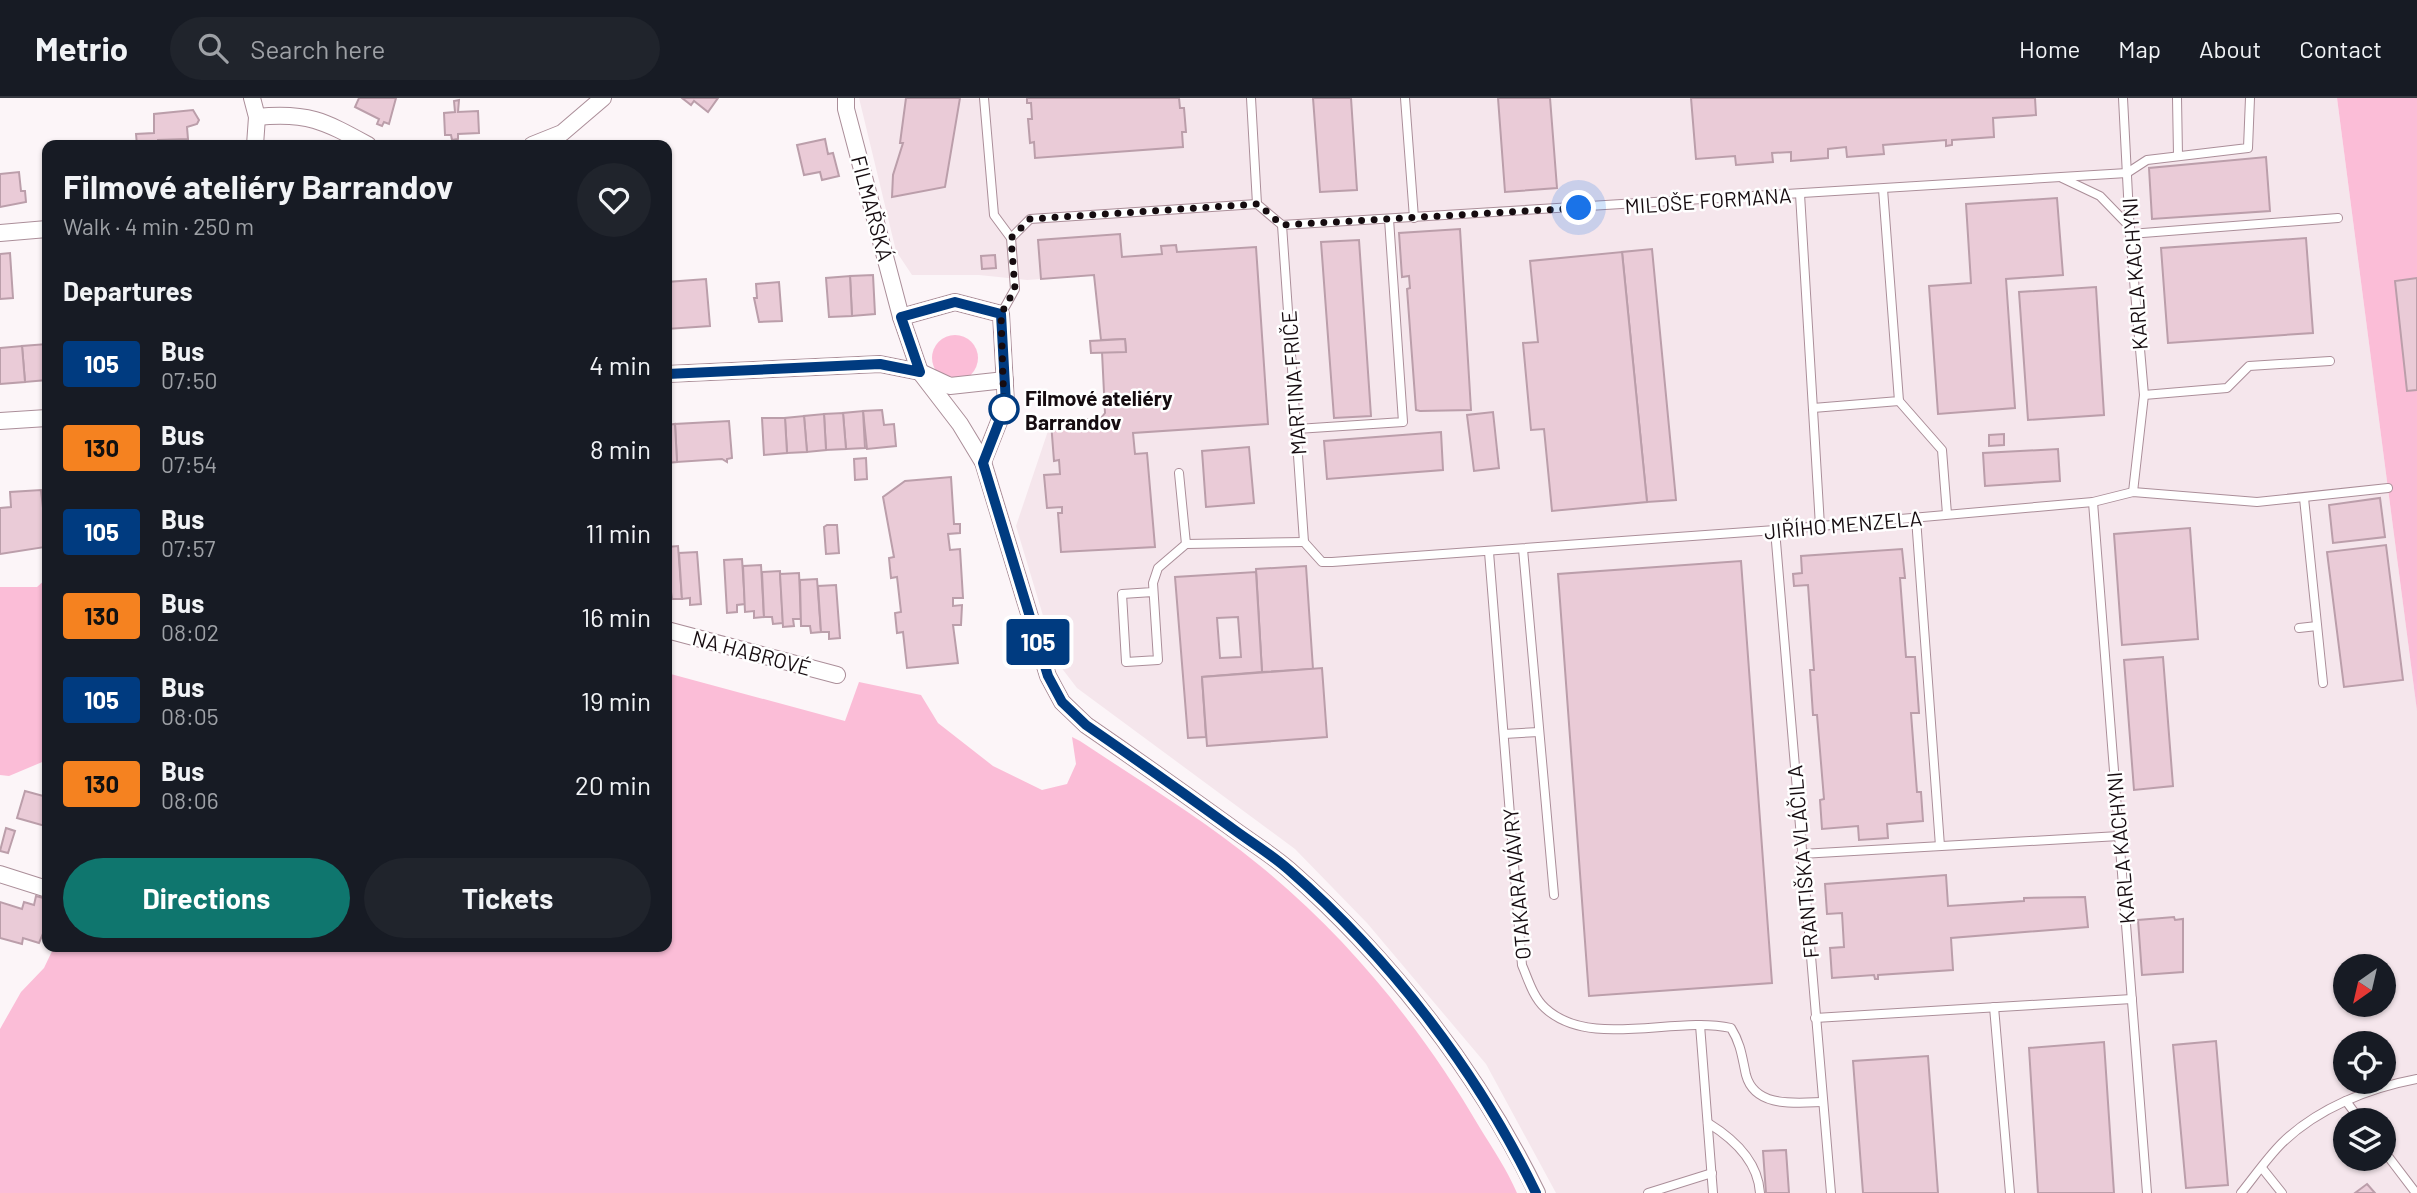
<!DOCTYPE html>
<html lang="en">
<head>
<meta charset="utf-8">
<style>
  :root { --surface:#171b24; --page:#20242c; --text:#f1f3f6; --muted:#9ea1a6; --line:#363941; --accent:#0f766e }
  body { margin:0; font-family:Barlow,sans-serif; background:var(--page); color:var(--text); height:100vh; display:flex; flex-direction:column; font-size:26px; white-space:nowrap }
  * { box-sizing:border-box; margin:0 }
  p { font-size:23px; color:var(--muted) }
  .icon { flex:none; width:38px; height:38px; fill:none; stroke:currentColor; stroke-width:2; stroke-linecap:round; stroke-linejoin:round }
  .map { position:relative; flex:1; overflow:hidden }
  .sheet { position:absolute; left:42px; top:42px; width:630px; height:812px; display:flex; flex-direction:column; background:var(--surface); border-radius:14px; box-shadow:0 2px 5px #0004 }
  .sheet>* { flex:none }
  .badge { padding:0 14px; border-radius:5px; font-size:24px; line-height:46px }
  .needle { width:46px; rotate:214deg }
  .fabs { position:absolute; left:2333px; top:856px; display:grid; gap:14px }
  .fabs a { display:grid; place-items:center; width:63px; height:63px; border-radius:50%; background:var(--surface); box-shadow:0 2px 5px #0004; font-size:35px }
  .you { position:absolute; width:35px; height:35px; margin:-18px; border:5px solid #fff; border-radius:50%; background:#1a73e8; box-shadow:0 0 0 10px #1a73e833 }
  .map>.badge { position:absolute; translate:-50% -50%; box-shadow:0 0 0 4px #fff }
  h2 { padding:0 21px; font-size:26px; line-height:63px }
  .round { display:grid; place-items:center; flex:none; width:74px; height:74px; border-radius:37px; background:var(--page) }
  .head { display:flex; align-items:center; justify-content:space-between; height:119px; padding:0 21px }
  h1 { font-size:33px; font-weight:700; line-height:52px }
  .action { display:flex; gap:14px; margin-top:auto; padding:14px 21px }
  .action a { flex:1; height:80px; border-radius:42px; background:var(--accent); color:#fff; font-size:28px; font-weight:700; line-height:80px; text-align:center }
  .action a+a { background:var(--page); color:var(--text) }
  ul { padding:0; list-style:none }
  li { display:flex; align-items:center; gap:21px; height:84px; padding:0 21px }
  li div { flex:1 }
  li b { display:block; font-size:26px }
  li em { font-style:normal }
  li .badge { min-width:77px; font-weight:700; text-align:center }
  header { display:flex; align-items:center; gap:42px; box-sizing:border-box; height:98px; padding:0 35px; background:var(--surface); border-bottom:2px solid var(--line) }
  header strong { font-size:33px }
  nav { display:flex; gap:38px; margin-inline-start:auto; font-size:24px }
  .search { width:490px; height:63px; background:var(--page); display:flex; align-items:center; gap:18px; box-sizing:border-box; padding:0 24px; border-radius:38px; color:var(--muted); font-size:26px }
  .map>svg:first-child { display:block }
  .built { fill:#f5e6ec; fill-rule:evenodd }
  .green { fill:#fbbdd7 }
  .building { fill:#eacbd7; stroke:#bb9eaa; stroke-width:2; fill-rule:evenodd }
  .lines { fill:none; stroke-linecap:round; stroke-linejoin:round }
  .lane-casing { stroke:#ab8e99; stroke-width:10 }
  .street-casing { stroke:#ab8e99; stroke-width:18 }
  .lane { stroke:#fff; stroke-width:8 }
  .street { stroke:#fff; stroke-width:16 }
  .line-casing { stroke:#fff; stroke-width:16 }
  .line { stroke:#003b80; stroke-width:10 }
  .walk { stroke:#160c10; stroke-width:7; stroke-dasharray:0 12.6 }
  .stop-dot { fill:#fff; stroke:#003b80; stroke-width:3.5 }
  .labels { text-anchor:middle; dominant-baseline:central; stroke-width:5; stroke-linejoin:round; paint-order:stroke }
  .street-label { font-size:21px; fill:#160c10; stroke:#fff }
  .stop-label { font-size:21px; font-weight:bold; fill:#160c10; stroke:#fff; text-anchor:start }
</style>
</head>
<body>
<header>
<strong>Metrio</strong>
<div class="search"><svg class="icon" aria-label="search" viewBox="0 0 24 24"><circle cx="10" cy="10" r="6"/><path d="M15 15l6 6"/></svg>Search here</div>
<nav><a>Home</a><a>Map</a><a>About</a><a>Contact</a></nav>
</header>
<div class="map">
<svg width="2417" height="1095" viewBox="0 0 2417 1095">
  <rect width="100%" height="100%" fill="#fcf5f8"/>
  <!-- built -->
  <path class="built" d="M 859,0 L 2337,0 L 2417,613 L 2417,1095 L 1556,1095 L 1486,966 L 1367,825 L 1295,751 L 1077,590 L 1057,564 L 1016,428 L 1051,324 L 1101,320 L 1105,315 L 1102,255 L 1091,255 L 1090,247 L 1090,243 L 1101,242 L 1097,182 L 1093,177 L 1027,182 L 979,177 L 912,177 L 896,153 ZM 2345,868 L 2384,868 L 2384,906 L 2345,906 ZM 2345,945 L 2384,945 L 2384,984 L 2345,984 ZM 2345,1022 L 2384,1022 L 2384,1060 L 2345,1060 Z"/>
  <!-- green -->
  <g class="green">
    <polygon points="2337,0 2417,0 2417,180 2395,183 2407,292 2417,292 2417,613"/>
    <circle cx="955" cy="260" r="23"/>
    <polygon points="47,480 47,662 9,678 0,677 0,489 37,489"/>
    <path d="M 667,575 L 845,623 L 859,584 L 921,597 L 938,625 L 993,668 L 1042,692 L 1067,686 L 1076,666 L 1072,639 L 1080,643 C 1140,683 1203,721 1259,767 C 1348,839 1423,932 1480,1030 C 1493,1051 1507,1072 1517,1095 L 0,1095 L 0,931 L 21,894 L 44,870 L 54,849 L 667,849 Z"/>
  </g>
  <!-- building -->
  <g class="building">
    <polygon points="359,0 396,0 389,26 384,24 382,28 377,26 379,21 355,9"/>
    <polygon points="682,0 718,0 708,14 694,3 691,7"/>
    <polygon points="906,0 960,0 945,89 892,99 893,77 903,45 900,45"/>
    <polygon points="1027,0 1179,0 1180,10 1184,10 1186,34 1182,34 1183,49 1035,60 1034,44 1030,45 1028,21 1032,21 1031,5 1027,5"/>
    <polygon points="1313,0 1351,0 1357,92 1320,94"/>
    <polygon points="1498,0 1550,0 1557,90 1505,94"/>
    <polygon points="1691,0 2035,0 2036,17 1993,20 1994,39 1952,42 1952,47 1946,48 1946,42 1883,47 1884,56 1847,59 1846,49 1828,51 1828,60 1791,63 1791,54 1772,55 1773,64 1736,67 1735,58 1696,61"/>
    <polygon points="459,2 458,14 478,13 479,35 458,36 458,41 452,42 451,37 445,37 444,15 455,14 454,3"/>
    <polygon points="193,12 199,22 197,26 187,29 188,41 158,42 158,47 137,47 136,36 154,35 154,16"/>
    <polygon points="825,41 828,56 833,55 839,78 822,82 820,74 804,77 797,47"/>
    <polygon points="2266,59 2270,113 2152,121 2149,70"/>
    <polygon points="19,74 21,93 25,93 26,104 0,109 0,76"/>
    <polygon points="2057,100 2063,177 2006,181 2015,310 1938,316 1929,188 1971,185 1966,106"/>
    <polygon points="1460,131 1471,312 1420,313 1416,312 1407,191 1410,190 1409,178 1402,179 1399,135"/>
    <polygon points="1120,136 1122,159 1162,156 1161,148 1176,147 1177,154 1256,149 1268,326 1133,335 1135,356 1147,355 1155,449 1061,454 1058,415 1062,415 1062,409 1047,410 1044,377 1060,376 1059,362 1054,363 1051,324 1101,320 1105,315 1102,254 1126,254 1125,241 1101,242 1094,177 1041,181 1038,142"/>
    <polygon points="2306,140 2313,235 2168,245 2161,150"/>
    <polygon points="1359,142 1371,318 1334,320 1321,144"/>
    <polygon points="1652,151 1676,402 1647,404 1622,154"/>
    <polygon points="1622,154 1647,404 1552,413 1544,331 1531,332 1523,245 1538,244 1530,163"/>
    <polygon points="10,155 13,200 0,201 0,156"/>
    <polygon points="995,157 996,170 982,171 981,158"/>
    <polygon points="873,177 875,216 852,218 850,178"/>
    <polygon points="850,178 852,218 829,219 826,180"/>
    <polygon points="2417,180 2417,292 2407,293 2395,183"/>
    <polygon points="706,181 710,228 667,231 667,184"/>
    <polygon points="779,184 782,223 759,224 754,200 757,200 756,186"/>
    <polygon points="2096,189 2104,317 2028,322 2019,194"/>
    <polygon points="1125,241 1126,254 1091,255 1090,243"/>
    <polygon points="47,246 47,282 25,284 22,248"/>
    <polygon points="22,248 25,284 0,286 0,250"/>
    <polygon points="882,312 884,327 894,326 896,348 867,351 863,313"/>
    <polygon points="863,313 865,350 846,351 843,315"/>
    <polygon points="1493,314 1499,370 1474,373 1467,317"/>
    <polygon points="843,315 846,351 826,352 824,316"/>
    <polygon points="824,316 826,352 807,354 804,318"/>
    <polygon points="804,318 807,354 787,355 785,320"/>
    <polygon points="762,320 785,320 787,355 764,357"/>
    <polygon points="729,323 732,360 727,361 727,364 722,361 677,364 675,326"/>
    <polygon points="675,326 677,364 667,365 667,327"/>
    <polygon points="1441,334 1443,372 1327,381 1324,343"/>
    <polygon points="2004,336 2004,347 1989,348 1989,337"/>
    <polygon points="1249,349 1254,405 1206,409 1202,353"/>
    <polygon points="2058,351 2060,383 1985,388 1983,355"/>
    <polygon points="866,360 867,381 855,382 854,361"/>
    <polygon points="951,379 954,426 960,426 960,435 948,436 950,452 960,451 963,500 953,500 953,508 962,507 961,527 953,527 958,565 907,570 903,534 897,535 895,515 901,514 897,479 891,480 889,460 894,459 883,399 905,383"/>
    <polygon points="41,392 43,410 47,410 45,449 0,456 0,410 11,409 10,394"/>
    <polygon points="2380,400 2385,439 2333,445 2329,407"/>
    <polygon points="827,427 837,427 839,455 826,456 824,429"/>
    <polygon points="2190,430 2198,541 2122,547 2114,436"/>
    <polygon points="2386,447 2403,582 2344,589 2327,454"/>
    <polygon points="678,448 682,501 672,501 671,494 667,494 667,449"/>
    <polygon points="1902,451 1905,480 1900,480 1906,559 1915,559 1919,615 1911,615 1917,694 1921,694 1923,723 1887,726 1888,740 1859,742 1858,728 1822,731 1820,702 1824,701 1817,617 1813,617 1810,572 1814,572 1808,487 1794,488 1793,476 1802,475 1801,458"/>
    <polygon points="697,454 701,506 690,507 690,500 682,501 679,455"/>
    <polygon points="742,461 745,506 737,507 737,514 727,515 724,462"/>
    <polygon points="1741,463 1772,885 1589,898 1558,476"/>
    <polygon points="761,467 764,519 754,520 754,513 745,514 743,468"/>
    <polygon points="1306,468 1313,571 1262,574 1256,471"/>
    <polygon points="780,473 783,525 773,526 772,519 764,519 762,474"/>
    <path d="M 1256,474 L 1262,574 L 1202,579 L 1206,639 L 1188,640 L 1175,479 ZM 1238,519 L 1241,559 L 1220,560 L 1217,520 Z"/>
    <polygon points="799,475 801,521 793,521 794,528 783,529 780,476"/>
    <polygon points="817,481 821,534 811,535 810,528 801,528 800,482"/>
    <polygon points="836,487 840,540 829,541 829,534 821,534 818,488"/>
    <polygon points="2163,559 2173,688 2134,692 2124,562"/>
    <polygon points="1322,570 1327,639 1207,648 1202,579"/>
    <polygon points="25,693 47,699 45,728 17,720"/>
    <polygon points="6,730 15,733 8,755 0,753"/>
    <polygon points="1946,777 1948,808 2024,803 2024,800 2085,799 2088,829 1951,840 1953,872 1878,877 1878,881 1875,881 1874,877 1832,880 1830,850 1844,849 1842,815 1827,816 1825,786"/>
    <polygon points="36,798 47,801 47,826 39,845 23,840 22,846 0,840 0,804 22,811 24,804 34,807"/>
    <polygon points="2174,819 2175,822 2183,821 2183,874 2142,877 2138,822"/>
    <polygon points="2216,943 2228,1087 2186,1090 2173,947"/>
    <polygon points="2104,944 2114,1095 2038,1095 2029,950"/>
    <polygon points="1928,958 1938,1095 1863,1095 1853,963"/>
    <polygon points="1786,1052 1789,1095 1766,1095 1763,1053"/>
    <polygon points="2367,1086 2375,1095 2355,1095"/>
  </g>
  <g class="lines">
    <defs>
      <g id="lane">
        <polyline points="984,0 994,117 1011,140 1015,191 1001,216"/>
        <polyline points="1251,0 1257,106"/>
        <polyline points="1405,0 1414,120"/>
        <polyline points="2123,0 2130,136 2144,297 2133,394"/>
        <polyline points="2177,0 2178,57"/>
        <polyline points="2062,80 2100,98 2130,129"/>
        <polyline points="1800,96 1820,428"/>
        <polyline points="1282,127 1304,444"/>
        <polyline points="2130,136 2338,120"/>
        <polyline points="1011,140 1030,121 1257,106 1282,127 2127,75 2147,62 2248,50 2250,0"/>
        <polyline points="2144,297 2227,290 2249,268 2330,263"/>
        <polyline points="1899,303 1942,352 1947,416"/>
        <polyline points="1813,310 1899,303 1883,91"/>
        <polyline points="1297,331 1403,324 1389,121"/>
        <polyline points="1179,375 1186,446 1304,444"/>
        <polyline points="2304,400 2323,585"/>
        <polyline points="2093,404 2147,1095"/>
        <polyline points="1916,420 1940,748"/>
        <polyline points="1775,432 1831,1095"/>
        <polyline points="1304,444 1322,464 1332,464 1775,432 2093,404 2133,394 2257,404 2388,390"/>
        <polyline points="1523,451 1554,797"/>
        <path d="M 1489,454 L 1522,867 C 1528,881 1533,899 1545,910 C 1590,952 1675,917 1731,930 C 1741,946 1742,959 1746,977 C 1755,1010 1795,1005 1822,1004"/>
        <polyline points="1153,494 1122,496 1126,564 1158,562 1153,485 1158,470 1186,446"/>
        <polyline points="2299,530 2317,528"/>
        <polyline points="1504,636 1539,634"/>
        <polyline points="1801,756 2119,738"/>
        <polyline points="1994,909 2010,1095"/>
        <polyline points="1815,920 2132,901"/>
        <polyline points="1700,927 1713,1095"/>
        <polyline points="2346,1003 2360,1022"/>
        <path d="M 1708,1025 C 1734,1041 1758,1063 1760,1095"/>
        <polyline points="2384,1053 2416,1095"/>
        <polyline points="2262,1070 2282,1095"/>
        <polyline points="1648,1095 1712,1075"/>
        <path d="M 2241,1095 C 2254,1079 2267,1060 2282,1045 C 2318,1010 2369,990 2417,981"/>
      </g>
      <g id="street">
        <polyline points="252,0 257,19 255,47"/>
        <path d="M 846,0 L 846,11 L 901,219 L 920,274 L 960,326 L 983,364 L 1048,578 L 1062,604 L 1086,627 C 1134,660 1182,694 1229,728 C 1249,743 1271,756 1289,772 C 1390,861 1478,974 1537,1095"/>
        <path d="M 257,19 C 308,14 324,23 368,47"/>
        <polyline points="532,47 562,35 603,0"/>
        <polyline points="0,135 47,131"/>
        <polyline points="901,219 955,204 1001,216 1006,306 983,364"/>
        <polyline points="667,276 880,266 920,274 950,288 1005,282"/>
        <polyline points="0,323 47,320"/>
        <polyline points="667,532 837,577"/>
        <polyline points="0,776 47,791"/>
      </g>
    </defs>
    <!-- lane casing -->
    <use href="#lane" class="lane-casing"/>
    <!-- street casing -->
    <use href="#street" class="street-casing"/>
    <!-- lane -->
    <use href="#lane" class="lane"/>
    <!-- street -->
    <use href="#street" class="street"/>
  </g>
  <g class="lines">
    <defs>
      <path id="line" d="M 667,276 L 880,266 L 920,274 L 901,219 L 955,204 L 1001,216 L 1006,306 L 983,365 L 1048,578 L 1062,604 L 1086,627 C 1134,660 1182,694 1229,728 C 1249,743 1271,756 1289,772 C 1390,860 1478,974 1536,1095"/>
    </defs>
    <!-- line casing -->
    <use href="#line" class="line-casing"/>
    <!-- line -->
    <use href="#line" class="line"/>
    <!-- walk -->
    <polyline class="walk" points="1004,311 1001,216 1015,191 1011,140 1030,121 1258,106 1282,127 1579,110"/>
  </g>
  <!-- markers -->
  <circle class="stop-dot" cx="1004" cy="311" r="14"/>
  <g class="labels">
    <!-- street labels -->
    <g class="street-label">
      <text transform="translate(1708 102) rotate(-4)">MILOŠE FORMANA</text>
      <text transform="translate(873 110) rotate(75)">FILMAŘSKÁ</text>
      <text transform="translate(2134 176) rotate(-94)">KARLA KACHYNI</text>
      <text transform="translate(1293 285) rotate(-94)">MARTINA FRIČE</text>
      <text transform="translate(1843 426) rotate(-5)">JIŘÍHO MENZELA</text>
      <text transform="translate(752 554) rotate(15)">NA HABROVÉ</text>
      <text transform="translate(2120 750) rotate(-95)">KARLA KACHYNI</text>
      <text transform="translate(1802 764) rotate(-95)">FRANTIŠKA VLÁČILA</text>
      <text transform="translate(1516 786) rotate(-95)">OTAKARA VÁVRY</text>
    </g>
    <!-- stop labels -->
    <g class="stop-label">
      <text x="1025" y="299">Filmové ateliéry<tspan x="1025" dy="24">Barrandov</tspan></text>
    </g>
  </g>
</svg>
<div class="fabs">
<a><svg class="needle" viewBox="-14 -14 28 28"><path d="M0-13l5 13h-10z" fill="#e53935"/><path d="M0 13l5-13h-10z" fill="#9ea1a6"/></svg></a>
<a><svg class="icon" aria-label="locate" viewBox="0 0 24 24"><circle cx="12" cy="12" r="6"/><path d="M12 2v4M12 18v4M2 12h4M18 12h4"/></svg></a>
<a><svg class="icon" aria-label="layers" viewBox="0 0 24 24"><path d="M12 4l9 5-9 5-9-5zM3 14l9 5 9-5"/></svg></a>
</div>
<div class="you" style="left:1579px;top:110px"></div>
<b class="badge" style="left:1038px;top:544px;background:#003b80;color:#fff">105</b>
<section class="sheet">
<div class="head"><div><h1>Filmové ateliéry Barrandov</h1><p>Walk · 4 min · 250 m</p></div><a class="round"><svg class="icon" aria-label="heart" viewBox="0 0 24 24"><path d="M12 20l-8-8c-3-5 5-10 8-4 3-6 11-1 8 4z"/></svg></a></div>
<h2>Departures</h2>
<ul>
<li><span class="badge" style="background:#003b80;color:#fff">105</span><div><b>Bus</b><p>07:50</p></div><em>4 min</em></li>
<li><span class="badge" style="background:#f58220;color:#111">130</span><div><b>Bus</b><p>07:54</p></div><em>8 min</em></li>
<li><span class="badge" style="background:#003b80;color:#fff">105</span><div><b>Bus</b><p>07:57</p></div><em>11 min</em></li>
<li><span class="badge" style="background:#f58220;color:#111">130</span><div><b>Bus</b><p>08:02</p></div><em>16 min</em></li>
<li><span class="badge" style="background:#003b80;color:#fff">105</span><div><b>Bus</b><p>08:05</p></div><em>19 min</em></li>
<li><span class="badge" style="background:#f58220;color:#111">130</span><div><b>Bus</b><p>08:06</p></div><em>20 min</em></li>
</ul>
<div class="action"><a>Directions</a><a>Tickets</a></div>
</section>
</div>
</body>
</html>
